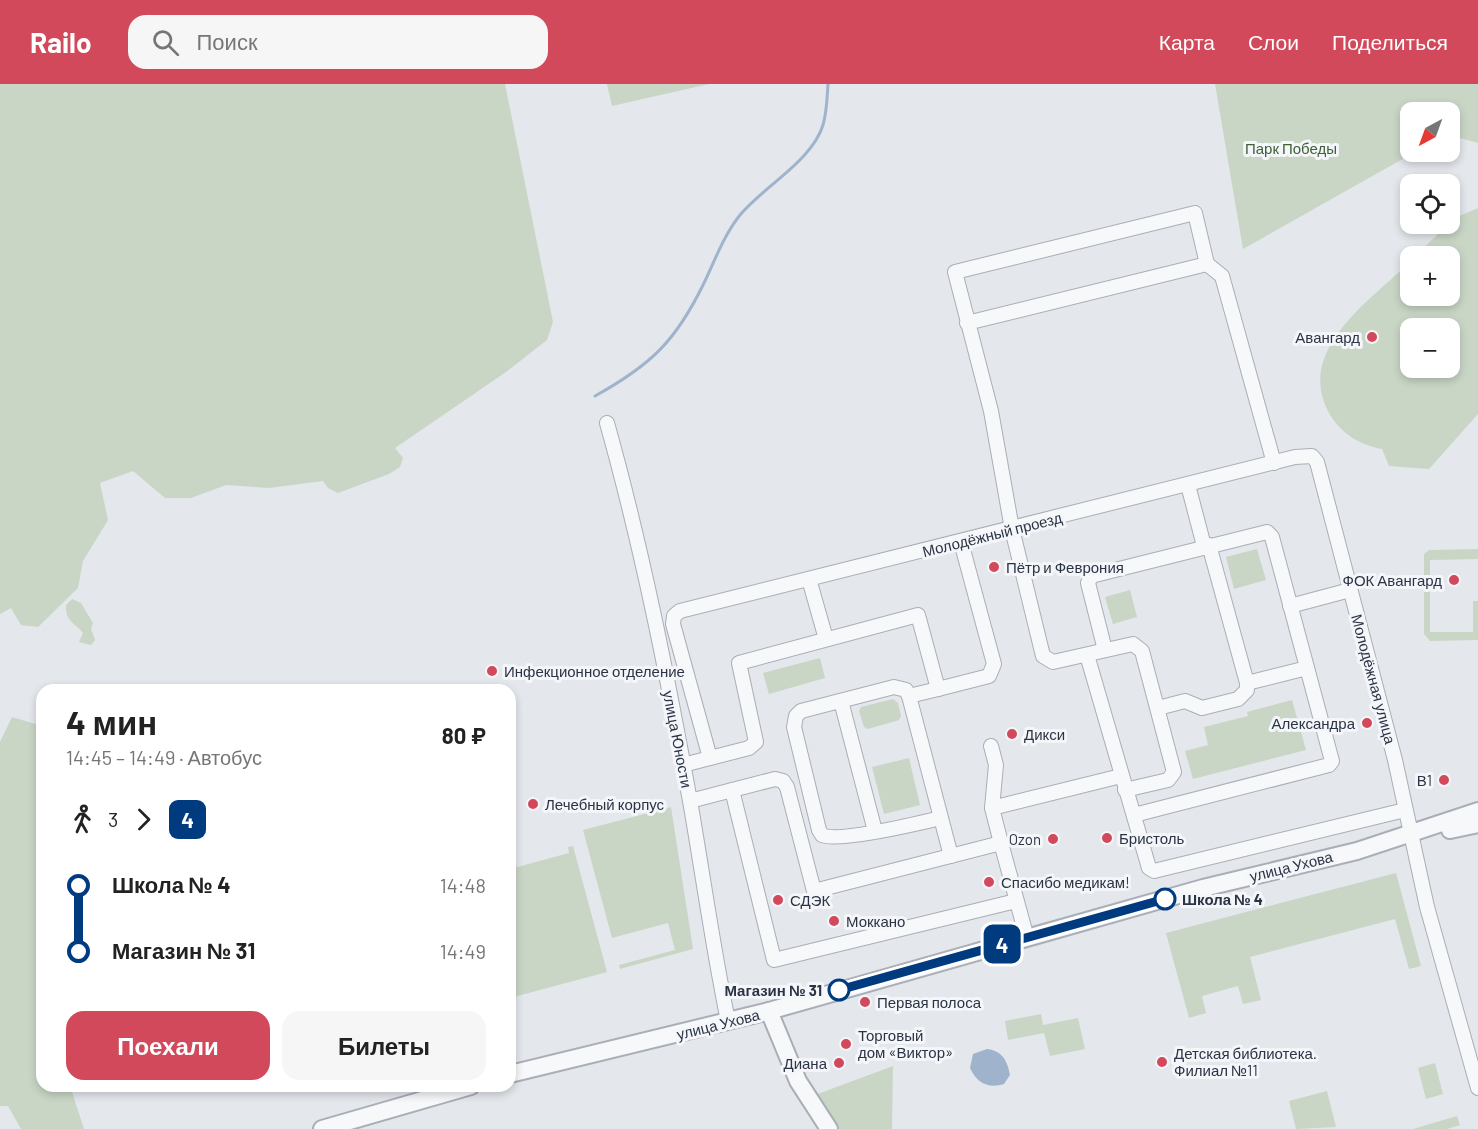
<!DOCTYPE html>
<html lang="ru">
<head>
<meta charset="utf-8">
<style>
  :root { --surface:#fff; --page:#f6f6f6; --text:#222; --muted:#767676; --accent:#d1495b }
  body { margin:0; font-family:Barlow,sans-serif; background:var(--page); color:var(--text); height:100vh; display:flex; flex-direction:column; font-size:22px; white-space:nowrap }
  * { box-sizing:border-box; margin:0 }
  p { font-size:20px; color:var(--muted) }
  .icon { flex:none; width:33px; height:33px; fill:none; stroke:currentColor; stroke-width:2; stroke-linecap:round; stroke-linejoin:round }
  .map { position:relative; flex:1; overflow:hidden }
  .details { position:absolute; left:36px; top:600px; width:480px; height:408px; display:flex; flex-direction:column; background:var(--surface); border-radius:18px; box-shadow:0 3px 9px #0003 }
  .details>* { flex:none }
  .badge { padding:0 12px; border-radius:9px; font-size:21px; line-height:39px }
  .needle { width:39px; rotate:221deg }
  .controls { position:absolute; left:1400px; top:18px; display:grid; gap:12px }
  .controls a { display:grid; place-items:center; width:60px; height:60px; border-radius:12px; background:var(--surface); box-shadow:0 3px 9px #0003; font-size:30px }
  .map>.badge { position:absolute; translate:-50% -50%; box-shadow:0 0 0 3px #fff }
  .legs { display:flex; align-items:center; gap:9px; height:66px; padding:0 30px; font-size:20px }
  .legs p { margin-inline-start:auto }
  .summary { display:flex; align-items:center; justify-content:space-between; height:102px; padding:0 30px }
  h1 { font-size:33px; font-weight:700; line-height:45px }
  .button { display:flex; gap:12px; margin-top:auto; padding:12px 30px }
  .button a { flex:1; height:69px; border-radius:18px; background:var(--accent); color:#fff; font-size:24px; font-weight:700; line-height:69px; text-align:center }
  .button a+a { background:var(--page); color:var(--text) }
  ul { padding:0 30px; list-style:none }
  li { display:flex; align-items:center; gap:21px; height:66px; font-size:22px }
  li i { display:grid; place-items:center; width:9px; height:100%; margin:0 8px; background:currentColor }
  li i::after { content:''; width:15px; height:15px; margin:-8px; border:4px solid; border-radius:50%; background:var(--surface) }
  li p { margin-inline-start:auto }
  li:first-child i { background:linear-gradient(#0000 50%,currentColor 0) }
  li:last-child i { background:linear-gradient(currentColor 50%,#0000 0) }
  header { display:flex; align-items:center; gap:36px; box-sizing:border-box; height:84px; padding:0 30px; background:var(--accent); color:#fff }
  header strong { font-size:28px }
  nav { display:flex; gap:33px; margin-inline-start:auto; font-size:21px }
  .search { width:420px; height:54px; background:var(--page); display:flex; align-items:center; gap:15px; box-sizing:border-box; padding:0 21px; border-radius:18px; color:var(--muted); font-size:22px }
  .map>svg:first-child { display:block }
  .green { fill:#c9d6c5; fill-rule:evenodd }
  .water { fill:#9fb4cc }
  .lines { fill:none; stroke-linecap:round; stroke-linejoin:round }
  .stream { stroke:#9fb4cc; stroke-width:3 }
  .minor-casing { stroke:#a9aeb7; stroke-width:16 }
  .tertiary-casing { stroke:#a9aeb7; stroke-width:20 }
  .minor { stroke:#f7f8fa; stroke-width:14 }
  .tertiary { stroke:#f7f8fa; stroke-width:16 }
  .line-1-casing { stroke:#fff; stroke-width:14 }
  .line-1 { stroke:#003b80; stroke-width:9 }
  .poi-dot { fill:#d1495b; stroke:#f4f6f9; stroke-width:2 }
  .stop-1-dot { fill:#fff; stroke:#003b80; stroke-width:3 }
  .labels { text-anchor:middle; dominant-baseline:central; stroke-width:6; stroke-linejoin:round; paint-order:stroke }
  .park-label { font-size:15px; fill:#3f6138; stroke:#f4f6f9 }
  .poi-label { font-size:15px; fill:#2b3445; stroke:#f4f6f9; text-anchor:start }
  .street-label { font-size:15px; fill:#2b3445; stroke:#f4f6f9 }
  .stop-label { font-size:15px; font-weight:bold; fill:#2b3445; stroke:#f4f6f9; text-anchor:start }
</style>
</head>
<body>
<header>
<strong>Railo</strong>
<div class="search"><svg class="icon" aria-label="search" viewBox="0 0 24 24"><circle cx="10" cy="10" r="6"/><path d="M15 15l6 6"/></svg>Поиск</div>
<nav><a>Карта</a><a>Слои</a><a>Поделиться</a></nav>
</header>
<div class="map">
<svg width="1478" height="1045" viewBox="0 0 1478 1045">
  <rect width="100%" height="100%" fill="#e4e7ec"/>
  <!-- green -->
  <g class="green">
    <polygon points="0,0 505,0 553,238 547,256 506,288 395,364 403,374 400,383 389,390 338,409 328,404 323,397 269,404 226,401 191,414 165,414 133,387 100,399 108,436 83,477 78,504 38,543 21,541 11,524 0,530"/>
    <polygon points="607,0 709,0 612,22"/>
    <polygon points="1215,0 1478,0 1478,59 1449,51 1449,28 1410,28 1410,68 1415,68 1243,165"/>
    <path d="M 1478,124 L 1478,330 L 1429,385 L 1389,382 L 1382,365 C 1359,361 1339,348 1328,327 C 1296,265 1372,215 1410,178 L 1410,212 L 1449,212 L 1449,172 L 1415,172 L 1455,134 ZM 1410,244 L 1449,244 L 1449,284 L 1410,284 Z"/>
    <polygon points="1257,465 1266,496 1234,505 1226,473"/>
    <polygon points="1478,465 1478,475 1430,476 1430,548 1473,548 1473,517 1478,517 1478,556 1430,557 1424,550 1424,470 1429,466"/>
    <polygon points="1130,506 1137,533 1113,540 1105,513"/>
    <path d="M 72,515 L 81,519 L 93,539 L 91,545 L 95,556 L 91,561 L 79,558 L 83,549 C 75,539 65,537 66,521 Z"/>
    <polygon points="820,574 825,594 769,610 763,589"/>
    <polygon points="893,615 898,619 901,632 899,636 868,645 864,643 859,627 861,623"/>
    <polygon points="1292,616 1306,666 1193,695 1185,667 1208,661 1204,643 1248,632 1247,628"/>
    <polygon points="12,633 42,642 42,1002 70,1002 84,1045 21,1045 8,1022 0,1022 0,658"/>
    <polygon points="909,674 920,721 884,730 872,683"/>
    <polygon points="671,723 693,865 620,885 619,881 675,866 668,839 612,854 583,746"/>
    <polygon points="573,762 607,888 510,914 510,785 569,769 568,763"/>
    <polygon points="1396,789 1421,882 1409,885 1395,835 1250,873 1261,916 1243,920 1238,902 1202,912 1206,929 1189,934 1166,849"/>
    <polygon points="1041,930 1043,941 1078,934 1085,965 1050,972 1044,949 1008,956 1005,937"/>
    <polygon points="1435,979 1443,1010 1426,1015 1418,984"/>
    <polygon points="893,982 892,1045 837,1045 815,1011"/>
    <polygon points="1327,1007 1336,1043 1296,1045 1289,1017"/>
    <polygon points="1457,1032 1460,1041 1447,1045 1413,1045"/>
  </g>
  <!-- water -->
  <path class="water" d="M 987,965 C 1003,967 1007,977 1010,991 L 1004,1000 C 988,1005 977,999 970,984 L 973,970 Z"/>
  <g class="lines">
    <!-- stream -->
    <path class="stream" d="M 595,312 C 651,281 676,257 704,199 C 715,176 724,151 740,131 C 764,102 812,77 823,41 C 827,27 827,14 828,0"/>
    <defs>
      <g id="minor">
        <polyline points="1207,180 1222,192 1274,379"/>
        <polyline points="967,239 1207,180 1195,129 955,188 991,327 1012,445 1043,572 1053,578 1133,560 1142,567 1174,688 1168,696 1125,706"/>
        <path d="M 607,339 C 642,464 667,590 690,717 C 703,791 713,865 728,937"/>
        <polyline points="1188,401 1204,462"/>
        <polyline points="1209,461 1247,599"/>
        <polyline points="809,495 826,555"/>
        <polyline points="1290,522 1350,506"/>
        <polyline points="1105,566 1088,499 1091,492 1267,448 1272,453 1332,677 1329,681 1134,731"/>
        <polyline points="1087,571 1149,784 1154,787 1405,726"/>
        <polyline points="938,605 909,612 951,772"/>
        <path d="M 909,612 L 906,606 L 894,603 L 801,627 L 796,632 L 794,643 L 819,746 L 822,751 C 837,759 920,739 941,734"/>
        <polyline points="841,617 875,747"/>
        <polyline points="1158,624 1185,617 1202,624 1238,615 1247,606 1247,599 1307,584"/>
        <polyline points="991,662 996,681 992,724"/>
        <polyline points="710,674 749,664 756,658 739,579 918,531 938,605 989,592 994,580 961,458"/>
        <polyline points="683,681 710,674 673,540 674,532 680,527 1295,373 1312,372 1317,378 1395,676 1427,823 1478,1004"/>
        <polyline points="732,706 774,876 1016,817"/>
        <polyline points="690,717 775,695 783,697 787,703 814,807 1001,759 1027,854"/>
        <polyline points="1001,759 992,724 1121,692"/>
      </g>
      <g id="tertiary">
        <polyline points="1450,746 1478,740"/>
        <polyline points="769,927 798,997 829,1045"/>
        <polyline points="510,990 769,927 1203,804 1357,767 1478,727"/>
        <polyline points="322,1045 471,1002"/>
      </g>
    </defs>
    <!-- minor casing -->
    <use href="#minor" class="minor-casing"/>
    <!-- tertiary casing -->
    <use href="#tertiary" class="tertiary-casing"/>
    <!-- minor -->
    <use href="#minor" class="minor"/>
    <!-- tertiary -->
    <use href="#tertiary" class="tertiary"/>
  </g>
  <g class="lines">
    <defs>
      <polyline id="line-1" points="839,906 1165,815"/>
    </defs>
    <!-- line-1 casing -->
    <use href="#line-1" class="line-1-casing"/>
    <!-- line-1 -->
    <use href="#line-1" class="line-1"/>
  </g>
  <!-- markers -->
  <g class="poi-dot">
    <circle cx="1372" cy="253" r="6"/>
    <circle cx="994" cy="483" r="6"/>
    <circle cx="1454" cy="496" r="6"/>
    <circle cx="492" cy="587" r="6"/>
    <circle cx="1367" cy="639" r="6"/>
    <circle cx="1012" cy="650" r="6"/>
    <circle cx="1444" cy="696" r="6"/>
    <circle cx="533" cy="720" r="6"/>
    <circle cx="1107" cy="754" r="6"/>
    <circle cx="1053" cy="755" r="6"/>
    <circle cx="989" cy="798" r="6"/>
    <circle cx="778" cy="816" r="6"/>
    <circle cx="834" cy="837" r="6"/>
    <circle cx="865" cy="918" r="6"/>
    <circle cx="846" cy="960" r="6"/>
    <circle cx="1162" cy="978" r="6"/>
    <circle cx="839" cy="979" r="6"/>
  </g>
  <g class="stop-1-dot">
    <circle cx="1165" cy="815" r="10"/>
    <circle cx="839" cy="906" r="10"/>
  </g>
  <g class="labels">
    <!-- park labels -->
    <g class="park-label">
      <text x="1291" y="64">Парк Победы</text>
    </g>
    <!-- poi labels -->
    <g class="poi-label">
      <text x="1360" y="253" text-anchor="end">Авангард</text>
      <text x="1006" y="483">Пётр и Феврония</text>
      <text x="1442" y="496" text-anchor="end">ФОК Авангард</text>
      <text x="504" y="587">Инфекционное отделение</text>
      <text x="1355" y="639" text-anchor="end">Александра</text>
      <text x="1024" y="650">Дикси</text>
      <text x="1432" y="696" text-anchor="end">В1</text>
      <text x="545" y="720">Лечебный корпус</text>
      <text x="1119" y="754">Бристоль</text>
      <text x="1041" y="755" text-anchor="end">Ozon</text>
      <text x="1001" y="798">Спасибо медикам!</text>
      <text x="790" y="816">СДЭК</text>
      <text x="846" y="837">Моккано</text>
      <text x="877" y="918">Первая полоса</text>
      <text x="858" y="951">Торговый<tspan x="858" dy="17">дом «Виктор»</tspan></text>
      <text x="1174" y="969">Детская библиотека.<tspan x="1174" dy="17">Филиал №11</tspan></text>
      <text x="827" y="979" text-anchor="end">Диана</text>
    </g>
    <!-- street labels -->
    <g class="street-label">
      <text transform="translate(992 450) rotate(-14)">Молодёжный проезд</text>
      <text transform="translate(1374 595) rotate(75)">Молодёжная улица</text>
      <text transform="translate(678 655) rotate(79)">улица Юности</text>
      <text transform="translate(1291 782) rotate(-14)">улица Ухова</text>
      <text transform="translate(718 940) rotate(-14)">улица Ухова</text>
    </g>
    <!-- stop labels -->
    <g class="stop-label">
      <text x="1182" y="815">Школа № 4</text>
      <text x="822" y="906" text-anchor="end">Магазин № 31</text>
    </g>
  </g>
</svg>
<div class="controls">
<a><svg class="needle" viewBox="-14 -14 28 28"><path d="M0-13l5 13h-10z" fill="#e53935"/><path d="M0 13l5-13h-10z" fill="#767676"/></svg></a>
<a><svg class="icon" aria-label="locate" viewBox="0 0 24 24"><circle cx="12" cy="12" r="6"/><path d="M12 2v4M12 18v4M2 12h4M18 12h4"/></svg></a>
<a>+</a>
<a>−</a>
</div>
<b class="badge" style="left:1002px;top:860px;background:#003b80;color:#fff">4</b>
<section class="details">
<div class="summary"><div><h1>4 мин</h1><p>14:45 – 14:49 · Автобус</p></div><b>80 ₽</b></div>
<div class="legs"><svg class="icon" aria-label="walk" viewBox="0 0 24 24"><circle cx="13" cy="4" r="2"/><path d="M13 8l-2 6 4 7M11 14l-3 7M7 12l3-4h3l4 4"/></svg>3<svg class="icon" aria-label="forward" viewBox="0 0 24 24"><path d="M9 5l7 7-7 7"/></svg><b class="badge" style="background:#003b80;color:#fff">4</b></div>
<ul>
<li><i style="color:#003b80"></i><b>Школа № 4</b><p>14:48</p></li>
<li><i style="color:#003b80"></i><b>Магазин № 31</b><p>14:49</p></li>
</ul>
<div class="button"><a>Поехали</a><a>Билеты</a></div>
</section>
</div>
</body>
</html>
